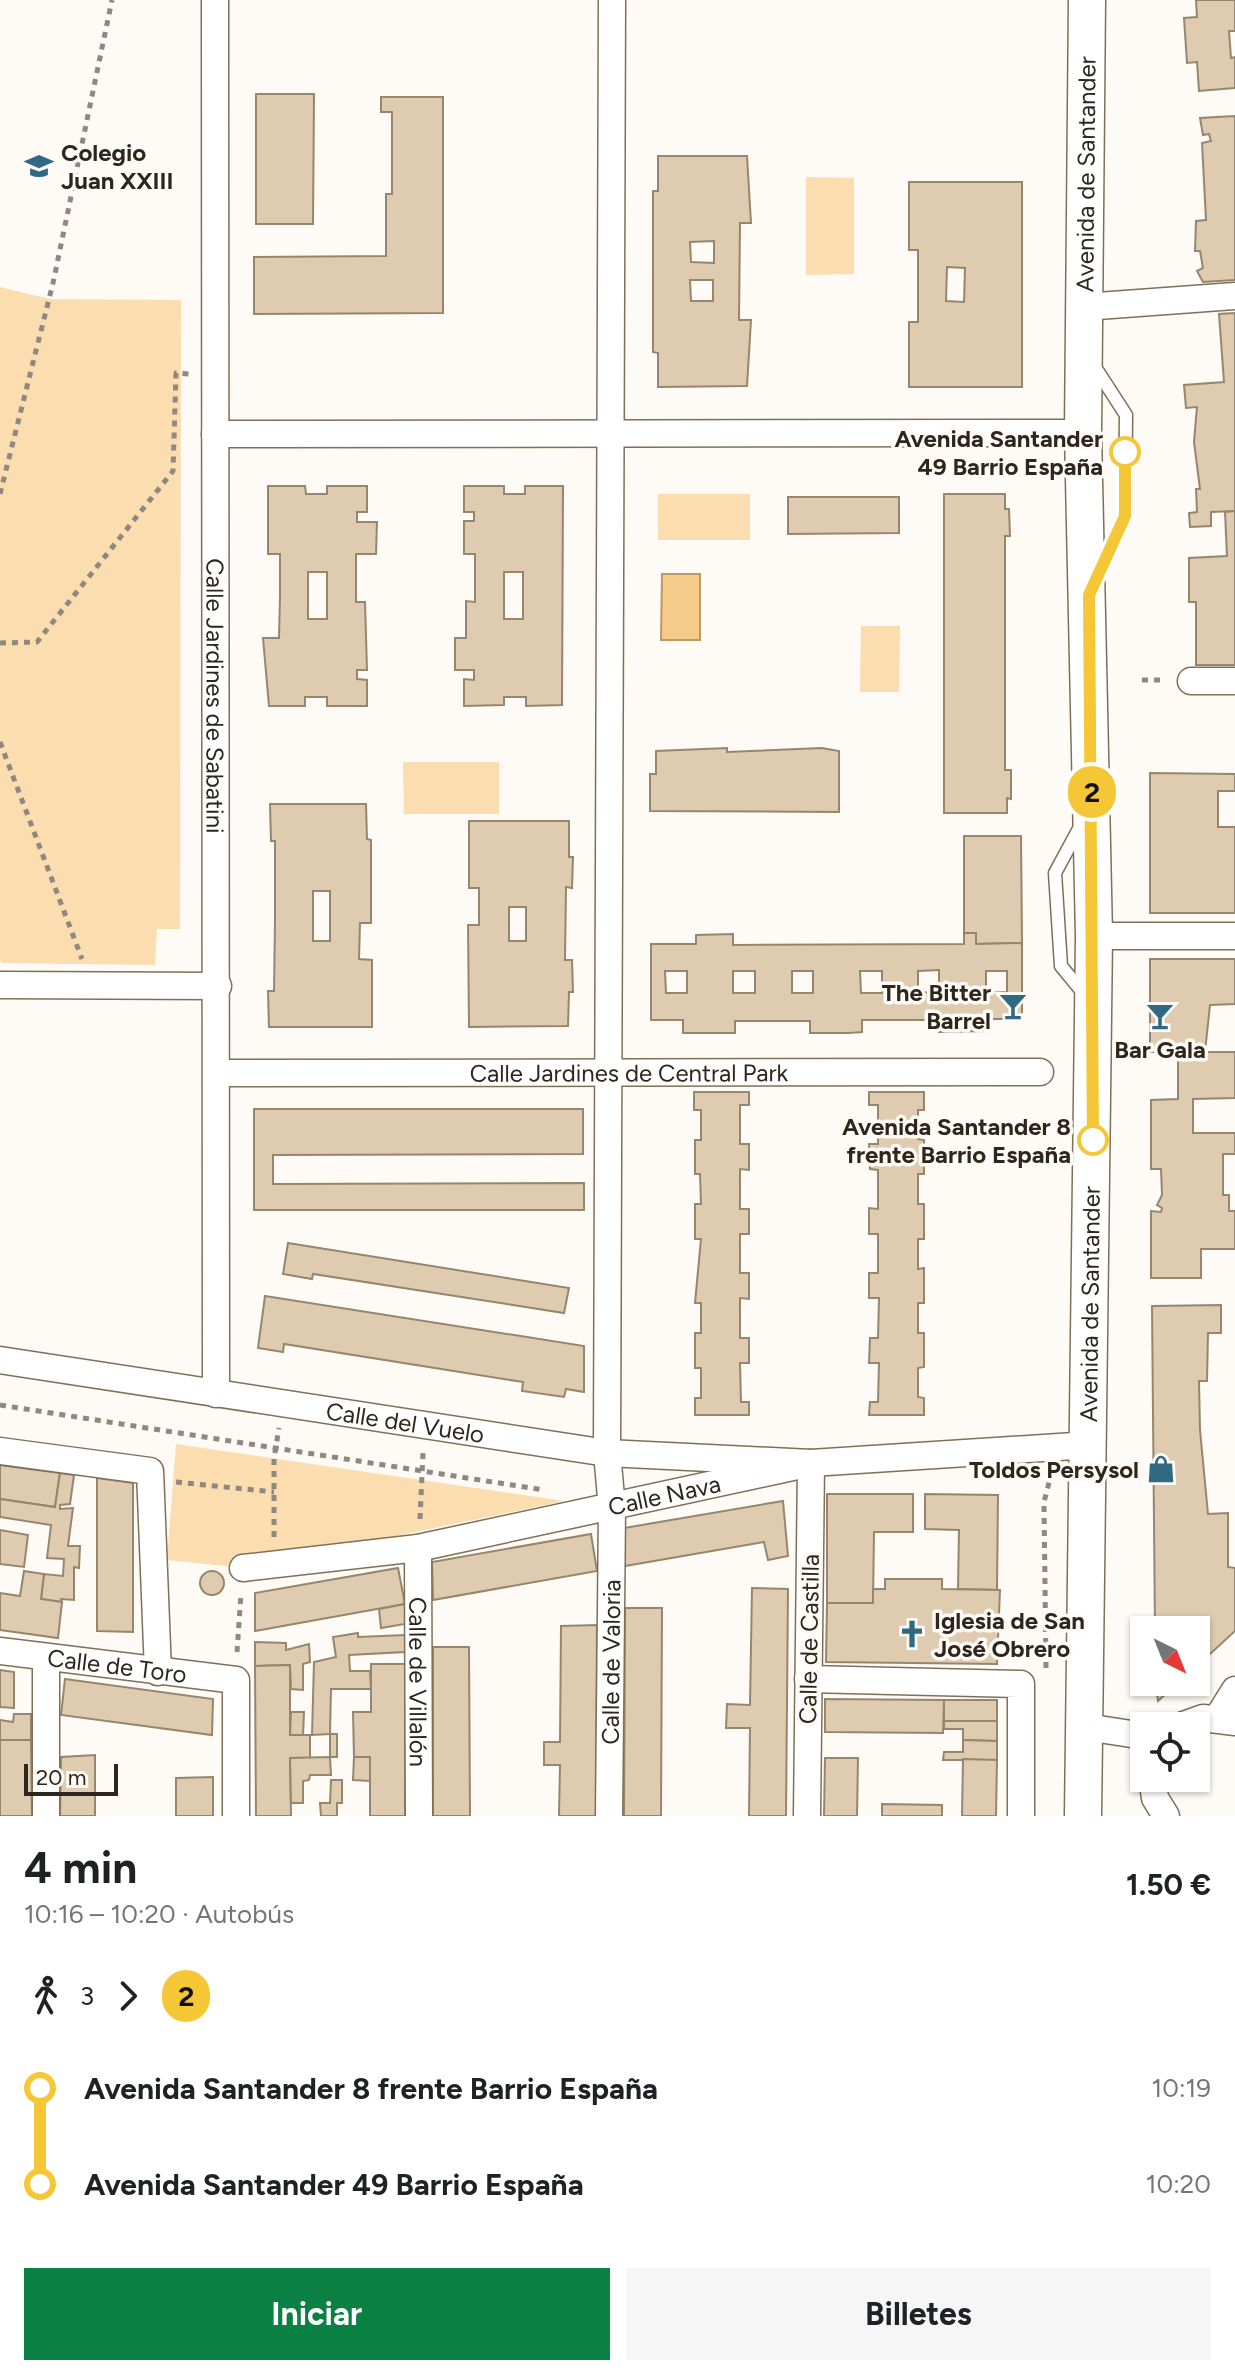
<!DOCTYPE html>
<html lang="es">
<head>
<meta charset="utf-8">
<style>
  :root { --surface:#fff; --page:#f6f6f6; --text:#202124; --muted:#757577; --accent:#0b8043 }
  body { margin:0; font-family:Figtree,sans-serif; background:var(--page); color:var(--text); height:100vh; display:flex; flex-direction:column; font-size:30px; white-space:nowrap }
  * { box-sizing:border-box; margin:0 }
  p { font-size:26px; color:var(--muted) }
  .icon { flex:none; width:44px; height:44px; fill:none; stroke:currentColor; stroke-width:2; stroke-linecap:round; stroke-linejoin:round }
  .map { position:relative; height:1816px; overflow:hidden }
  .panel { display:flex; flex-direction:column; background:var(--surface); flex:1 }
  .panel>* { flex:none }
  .badge { padding:0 16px; border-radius:26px; font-size:28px; line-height:52px }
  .needle { width:52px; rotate:137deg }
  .tools { position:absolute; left:1130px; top:1616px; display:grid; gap:16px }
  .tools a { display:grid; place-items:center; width:80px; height:80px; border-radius:0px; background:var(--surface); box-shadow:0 2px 6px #0004; font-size:40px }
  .scale { position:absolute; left:24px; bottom:20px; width:94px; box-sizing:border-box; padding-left:8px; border:4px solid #2d261c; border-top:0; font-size:22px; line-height:28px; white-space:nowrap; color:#2d261c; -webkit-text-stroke:6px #fefaf5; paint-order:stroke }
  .map>.badge { position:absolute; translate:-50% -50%; box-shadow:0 0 0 4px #fff }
  .legs { display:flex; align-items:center; gap:12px; height:88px; padding:0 24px; font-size:26px }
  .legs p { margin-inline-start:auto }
  .headline { display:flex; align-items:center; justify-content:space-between; height:136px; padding:0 24px }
  h1 { font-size:44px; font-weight:700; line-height:60px }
  .primary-button { display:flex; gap:16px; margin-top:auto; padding:16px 24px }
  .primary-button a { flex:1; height:92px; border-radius:0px; background:var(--accent); color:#fff; font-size:32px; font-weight:700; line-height:92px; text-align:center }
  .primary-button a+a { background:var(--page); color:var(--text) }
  ul { padding:0 24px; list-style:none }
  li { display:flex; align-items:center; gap:28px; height:96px; font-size:30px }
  li i { display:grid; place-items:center; width:12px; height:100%; margin:0 10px; background:currentColor }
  li i::after { content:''; width:20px; height:20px; margin:-10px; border:6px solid; border-radius:50%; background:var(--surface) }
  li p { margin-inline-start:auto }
  li:first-child i { background:linear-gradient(#0000 50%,currentColor 0) }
  li:last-child i { background:linear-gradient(currentColor 50%,#0000 0) }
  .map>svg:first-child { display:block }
  .green { fill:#fcddaf }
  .water { fill:#f6cb8a; stroke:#ba9a69; stroke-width:2 }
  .building { fill:#decbb0; stroke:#97866d; stroke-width:2; fill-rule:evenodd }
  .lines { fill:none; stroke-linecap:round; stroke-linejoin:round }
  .lane-casing { stroke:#806f57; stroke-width:15 }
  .street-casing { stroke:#806f57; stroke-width:29 }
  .secondary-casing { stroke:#806f57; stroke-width:39 }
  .path { stroke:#8e8880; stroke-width:5; stroke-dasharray:6 6; stroke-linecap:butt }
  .lane { stroke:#fff; stroke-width:12 }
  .street { stroke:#fff; stroke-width:26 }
  .secondary { stroke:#fff; stroke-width:36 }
  .line-1-casing { stroke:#fff; stroke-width:18 }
  .line-1 { stroke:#f5c636; stroke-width:12 }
  .stop-1-dot { fill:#fff; stroke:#f5c636; stroke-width:4 }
  .labels { text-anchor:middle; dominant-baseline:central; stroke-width:7; stroke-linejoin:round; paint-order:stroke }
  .poi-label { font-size:24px; font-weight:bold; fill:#2d261c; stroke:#fefaf5; text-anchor:start }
  .street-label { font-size:24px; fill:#2d261c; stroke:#fefaf5 }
  .stop-label { font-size:24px; font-weight:bold; fill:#2d261c; stroke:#fefaf5; text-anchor:end }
</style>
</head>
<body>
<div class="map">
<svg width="1235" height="1816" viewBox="0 0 1235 1816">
  <rect width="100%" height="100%" fill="#fefaf5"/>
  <!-- green -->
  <g class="green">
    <polygon points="806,177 854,178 854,274 806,275"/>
    <polygon points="0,287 49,299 181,300 180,929 157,929 155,965 2,963 0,960"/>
    <rect x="658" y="494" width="92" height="46"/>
    <polygon points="861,626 900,626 899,692 860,692"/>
    <polygon points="403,762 499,762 499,814 404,814"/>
    <polygon points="176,1444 564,1501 243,1568 167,1560"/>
  </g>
  <!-- water -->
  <polygon class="water" points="662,574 700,574 700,640 661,640"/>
  <!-- building -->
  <g class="building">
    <polygon points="1196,0 1235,0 1235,31 1229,31 1231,58 1235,57 1235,88 1199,91 1197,62 1187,63 1184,18 1197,17"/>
    <polygon points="256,94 314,94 313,224 256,224"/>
    <polygon points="381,97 443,97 443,313 254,314 254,257 386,256 386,194 392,194 392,112 381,112"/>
    <polygon points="1235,116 1235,280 1203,282 1197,271 1203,268 1200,251 1195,251 1196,221 1206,220 1202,143 1211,141 1209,134 1203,135 1200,118"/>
    <path d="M 658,156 L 747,156 L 751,223 L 740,223 L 739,320 L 751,320 L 747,386 L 658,387 L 658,353 L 653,352 L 653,191 L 658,191 ZM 714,241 L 714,263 L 691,262 L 690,242 ZM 690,280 L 713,280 L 713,301 L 691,301 Z"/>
    <path d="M 909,182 L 1022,182 L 1022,387 L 909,387 L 909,322 L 918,322 L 918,250 L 909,250 ZM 947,267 L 965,268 L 964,302 L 946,301 Z"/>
    <polygon points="1235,313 1235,511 1211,512 1211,526 1190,527 1189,513 1197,512 1196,489 1200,489 1194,442 1197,407 1186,408 1184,385 1224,382 1219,314"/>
    <path d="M 268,486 L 305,486 L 306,494 L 327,494 L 327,486 L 367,486 L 367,512 L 357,512 L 357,522 L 377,522 L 376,554 L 356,554 L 356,602 L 365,602 L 367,670 L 357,670 L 357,679 L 367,680 L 367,706 L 327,706 L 327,697 L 305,697 L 305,706 L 269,706 L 263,638 L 279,638 L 280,596 L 280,554 L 268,554 ZM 308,572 L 327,572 L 327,619 L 308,619 Z"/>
    <path d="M 464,486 L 504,486 L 504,494 L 525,494 L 525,486 L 563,486 L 562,705 L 526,706 L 526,697 L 504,697 L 504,705 L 464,706 L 464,679 L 474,680 L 474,670 L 455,670 L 455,638 L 466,638 L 466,601 L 475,602 L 475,554 L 464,554 L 464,521 L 474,521 L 474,512 L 464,512 ZM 504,572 L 523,572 L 523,619 L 504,619 Z"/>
    <polygon points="944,494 1005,494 1005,509 1009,509 1010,536 1005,536 1005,770 1011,770 1011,799 1007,798 1007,813 944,813"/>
    <polygon points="788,497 899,497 899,533 788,534"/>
    <polygon points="1235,511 1235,665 1196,665 1196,602 1189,602 1189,558 1227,556 1225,512"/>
    <polygon points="727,748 727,752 822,748 839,751 839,812 650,811 650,774 656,774 656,751"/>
    <polygon points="1150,773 1235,774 1235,791 1218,791 1218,827 1235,827 1235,913 1150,913"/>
    <path d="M 270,804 L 366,804 L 367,839 L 371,840 L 371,923 L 360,923 L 359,959 L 372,960 L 372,1027 L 269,1027 L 268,991 L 274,991 L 275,919 L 275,841 L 271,841 ZM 313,891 L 330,891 L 330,941 L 313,941 Z"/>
    <path d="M 469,821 L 569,821 L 569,857 L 573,857 L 572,888 L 566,887 L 565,960 L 572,960 L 573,992 L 569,992 L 568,1026 L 469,1027 L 468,925 L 479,925 L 479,888 L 469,888 ZM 509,907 L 526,907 L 526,941 L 509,941 Z"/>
    <polygon points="964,836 1021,836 1022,943 976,944 976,933 964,933"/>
    <path d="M 964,933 L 976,933 L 976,944 L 1022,943 L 1022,1019 L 988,1019 L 989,1031 L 939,1032 L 939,1020 L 862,1020 L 862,1032 L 849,1033 L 810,1033 L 810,1021 L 735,1021 L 735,1033 L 683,1033 L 683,1020 L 651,1020 L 651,944 L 696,944 L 696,935 L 733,934 L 733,945 L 964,944 ZM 939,970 L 939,993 L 918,992 L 918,971 ZM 665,971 L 687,971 L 687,993 L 666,993 ZM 733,971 L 755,971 L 755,993 L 733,993 ZM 792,971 L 813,971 L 813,993 L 792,993 ZM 860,971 L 882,971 L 882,993 L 861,993 ZM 986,971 L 1007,971 L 1007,992 L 986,993 Z"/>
    <polygon points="1150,959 1235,959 1235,1004 1210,1005 1205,1052 1235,1052 1235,1098 1193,1099 1193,1133 1235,1133 1235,1154 1223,1154 1223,1195 1229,1195 1229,1211 1235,1211 1235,1249 1201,1249 1201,1278 1151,1278 1151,1211 1161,1212 1162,1208 1157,1205 1162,1195 1161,1169 1151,1169 1151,1100 1178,1099 1178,1052 1150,1052"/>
    <polygon points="694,1092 749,1092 749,1105 740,1105 740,1144 749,1144 749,1170 740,1169 740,1209 749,1209 749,1234 740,1234 740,1273 749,1273 749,1299 740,1298 740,1338 749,1338 749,1363 740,1363 741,1402 749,1402 749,1415 695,1415 695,1398 701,1398 701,1368 695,1368 695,1333 701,1333 701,1303 695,1303 701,1239 695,1239 695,1204 701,1204 700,1174 695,1174 695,1140 701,1140 701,1110 694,1110"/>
    <polygon points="869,1092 924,1092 924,1110 918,1110 918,1139 924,1140 924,1174 918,1174 918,1204 924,1204 924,1239 918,1239 918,1269 924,1268 924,1303 918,1303 918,1333 924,1333 924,1367 918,1368 918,1397 924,1398 924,1415 869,1415 870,1402 878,1402 879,1363 869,1363 870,1338 878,1338 879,1298 869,1298 869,1273 878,1273 878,1234 869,1234 869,1208 878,1209 878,1170 870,1169 869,1144 878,1144 878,1105 869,1105"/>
    <polygon points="254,1109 583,1109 583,1154 273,1155 273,1184 584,1183 584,1210 254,1210"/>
    <polygon points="288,1243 569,1288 564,1313 313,1274 312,1279 283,1274"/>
    <polygon points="265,1296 584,1346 584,1392 566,1389 564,1397 522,1391 523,1382 284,1344 283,1352 258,1348"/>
    <polygon points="1221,1305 1221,1333 1208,1333 1207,1381 1199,1381 1200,1430 1208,1514 1228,1513 1228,1567 1235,1568 1235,1631 1196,1667 1196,1630 1155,1630 1152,1306"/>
    <polygon points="0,1465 60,1473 55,1507 0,1499"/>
    <polygon points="60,1473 74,1475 70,1504 60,1505 60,1509 73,1508 68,1546 80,1546 79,1568 74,1567 74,1600 61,1599 62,1602 41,1599 44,1574 63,1576 64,1559 47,1558 51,1525 0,1517 0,1499 55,1507"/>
    <polygon points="97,1478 133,1483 133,1632 97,1631"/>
    <polygon points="827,1494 913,1494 913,1532 874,1532 873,1603 827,1603"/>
    <polygon points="925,1494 998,1495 997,1590 958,1589 959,1530 925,1529"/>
    <polygon points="783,1501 788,1556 768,1560 764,1542 625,1566 624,1528"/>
    <polygon points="0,1530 28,1535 24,1567 0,1564"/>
    <polygon points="591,1534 597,1571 433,1600 432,1562"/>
    <polygon points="398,1568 405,1604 255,1631 255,1593"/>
    <circle cx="212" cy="1583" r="12"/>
    <polygon points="24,1571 44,1574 41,1599 62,1602 58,1638 0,1630 0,1593 20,1596"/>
    <polygon points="885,1579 942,1579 942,1589 1000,1590 997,1664 826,1662 827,1603 873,1603 873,1589 885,1589"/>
    <polygon points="752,1588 788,1589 786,1816 749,1816 750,1728 726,1728 727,1704 750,1705"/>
    <polygon points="405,1604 405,1624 381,1628 379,1609"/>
    <polygon points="625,1608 662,1608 661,1816 624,1816"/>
    <polygon points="597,1625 596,1816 559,1816 560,1765 544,1765 544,1742 560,1742 561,1626"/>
    <polygon points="358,1633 358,1637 405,1635 405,1652 349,1655 350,1671 370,1671 371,1689 331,1689 330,1734 312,1735 314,1662 336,1657 333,1637"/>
    <polygon points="255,1642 286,1643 286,1650 309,1644 310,1662 303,1664 303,1690 291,1689 290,1665 255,1666"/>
    <polygon points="433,1647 469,1647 470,1816 433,1816"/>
    <polygon points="371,1664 405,1664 405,1816 370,1816 370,1757 354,1757 353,1712 371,1712"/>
    <polygon points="290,1665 290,1735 310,1735 310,1758 290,1758 291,1816 256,1816 255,1666"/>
    <polygon points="0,1670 14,1672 14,1708 0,1707"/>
    <polygon points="65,1679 213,1699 212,1735 61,1715"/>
    <polygon points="1155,1682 1179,1682 1158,1701"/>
    <polygon points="825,1699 944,1700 943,1733 825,1732"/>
    <rect x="944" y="1700" width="53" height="21"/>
    <polygon points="291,1712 304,1712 303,1735 290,1735"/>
    <polygon points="14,1714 31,1714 31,1740 0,1740 0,1720 13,1722"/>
    <polygon points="944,1721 997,1721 997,1741 963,1740 963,1729 944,1729"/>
    <rect x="330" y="1734" width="7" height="23"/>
    <polygon points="0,1740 31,1740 32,1816 0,1816"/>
    <polygon points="963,1740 997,1741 997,1760 943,1760 944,1752 963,1752"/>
    <polygon points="95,1755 95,1816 60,1816 61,1757"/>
    <polygon points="330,1757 331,1775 310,1775 309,1780 303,1781 303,1803 291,1803 290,1758"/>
    <polygon points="354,1757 370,1757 370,1781 353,1780"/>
    <polygon points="825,1758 858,1758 857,1816 824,1816"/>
    <polygon points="963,1759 997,1760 996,1816 962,1816"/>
    <polygon points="213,1777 213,1816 176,1816 176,1778"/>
    <polygon points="331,1780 342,1780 342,1803 337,1803 337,1816 321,1816 320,1803 330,1803"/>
    <polygon points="882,1804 942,1805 942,1816 882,1816"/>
  </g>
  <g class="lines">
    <defs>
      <g id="lane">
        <polyline points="1093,364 1126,415 1125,516 1097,577"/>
        <polyline points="1081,825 1055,873 1061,966 1085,995"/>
      </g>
      <g id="street">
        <path id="s1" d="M 215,0 L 216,1394"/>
        <polyline points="1084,307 1235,296"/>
        <polyline points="215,434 1083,433"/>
        <polyline points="1191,681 1235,681"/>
        <polyline points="1094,936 1235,936"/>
        <polyline points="0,985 218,986"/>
        <path id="s2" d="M 217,1073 L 1040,1072"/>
        <path id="s3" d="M 0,1360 L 607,1453 L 811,1463 L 807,1816"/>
        <polyline points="0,1451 150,1471 158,1672"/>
        <path id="s4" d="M 418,1548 L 419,1816"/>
        <path id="s5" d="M 243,1568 L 418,1548 L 811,1463 L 1090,1445"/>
        <path id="s6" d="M 0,1651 L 236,1680 L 236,1816"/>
        <polyline points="808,1679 1021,1684 1021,1816"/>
        <polyline points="1218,1717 1235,1690"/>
        <polyline points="1181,1726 1203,1718 1235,1722"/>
        <polyline points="1086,1727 1144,1736"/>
        <polyline points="1152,1778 1155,1798 1166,1816"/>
        <polyline points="46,1816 46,1658"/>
        <path id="s7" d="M 609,1816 L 612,1508 L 607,1453 L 612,0"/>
      </g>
      <g id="secondary">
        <path id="s8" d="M 1083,1816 L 1094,936 L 1083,433 L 1087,0"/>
      </g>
    </defs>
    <!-- lane casing -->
    <use href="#lane" class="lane-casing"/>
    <!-- street casing -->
    <use href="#street" class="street-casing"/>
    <!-- secondary casing -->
    <use href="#secondary" class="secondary-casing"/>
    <!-- path -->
    <g class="path">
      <polyline points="0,494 53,283 112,0"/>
      <polyline points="0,643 37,642 173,471 176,373 189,374"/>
      <polyline points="1142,680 1166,680"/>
      <polyline points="0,742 82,959"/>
      <polyline points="0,1405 544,1490"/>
      <polyline points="176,1482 274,1492"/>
      <polyline points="420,1519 423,1453"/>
      <polyline points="274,1537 274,1458 279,1428"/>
      <polyline points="237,1652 241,1594"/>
      <polyline points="1046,1668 1044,1502 1051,1475"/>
    </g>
    <!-- lane -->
    <use href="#lane" class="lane"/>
    <!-- street -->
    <use href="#street" class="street"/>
    <!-- secondary -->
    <use href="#secondary" class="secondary"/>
  </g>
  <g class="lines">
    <defs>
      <polyline id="line-1" points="1093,1140 1089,595 1125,516 1125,452"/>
    </defs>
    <!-- line-1 casing -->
    <use href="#line-1" class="line-1-casing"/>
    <!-- line-1 -->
    <use href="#line-1" class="line-1"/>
  </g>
  <!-- icons -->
  <defs>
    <symbol id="school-bare" viewBox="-9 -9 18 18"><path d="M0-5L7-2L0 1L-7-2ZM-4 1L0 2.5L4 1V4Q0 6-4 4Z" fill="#2f6a82" stroke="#fefaf5" stroke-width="2.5" paint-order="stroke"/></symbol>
    <symbol id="bar-bare" viewBox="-9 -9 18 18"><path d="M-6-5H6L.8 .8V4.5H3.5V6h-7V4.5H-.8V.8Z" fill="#2f6a82" stroke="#fefaf5" stroke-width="2.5" paint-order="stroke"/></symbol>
    <symbol id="shop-bare" viewBox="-9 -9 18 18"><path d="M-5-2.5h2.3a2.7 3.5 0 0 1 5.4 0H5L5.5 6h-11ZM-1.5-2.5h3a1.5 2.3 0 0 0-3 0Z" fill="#2f6a82" stroke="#fefaf5" stroke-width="2.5" paint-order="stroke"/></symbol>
    <symbol id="church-bare" viewBox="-9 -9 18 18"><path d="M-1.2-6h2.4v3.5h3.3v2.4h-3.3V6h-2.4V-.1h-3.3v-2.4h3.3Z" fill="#2f6a82" stroke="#fefaf5" stroke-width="2.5" paint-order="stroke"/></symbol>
  </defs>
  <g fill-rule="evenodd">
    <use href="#school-bare" x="19" y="146" width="40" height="40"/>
    <use href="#bar-bare" x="993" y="986" width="40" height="40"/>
    <use href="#bar-bare" x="1140" y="996" width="40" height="40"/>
    <use href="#shop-bare" x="1141" y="1449" width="40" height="40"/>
    <use href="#church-bare" x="892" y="1614" width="40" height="40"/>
  </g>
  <!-- markers -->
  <g class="stop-1-dot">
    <circle cx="1125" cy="452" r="14"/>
    <circle cx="1093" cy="1140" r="14"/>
  </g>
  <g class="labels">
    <!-- poi labels -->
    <g class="poi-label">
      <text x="61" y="152">Colegio<tspan x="61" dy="28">Juan XXIII</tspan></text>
      <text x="991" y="992" text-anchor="end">The Bitter<tspan x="991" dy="28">Barrel</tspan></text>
      <text x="1160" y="1049" text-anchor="middle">Bar Gala</text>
      <text x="1139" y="1469" text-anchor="end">Toldos Persysol</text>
      <text x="934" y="1620">Iglesia de San<tspan x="934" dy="28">José Obrero</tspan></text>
    </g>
    <!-- street labels -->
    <g class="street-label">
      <text stroke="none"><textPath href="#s8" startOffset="1642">Avenida de Santander</textPath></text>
      <text stroke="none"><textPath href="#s1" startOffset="696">Calle Jardines de Sabatini</textPath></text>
      <text stroke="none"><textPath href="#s2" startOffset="412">Calle Jardines de Central Park</textPath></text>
      <text stroke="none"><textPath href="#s8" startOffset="512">Avenida de Santander</textPath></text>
      <text stroke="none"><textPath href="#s3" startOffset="410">Calle del Vuelo</textPath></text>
      <text stroke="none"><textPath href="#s5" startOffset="428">Calle Nava</textPath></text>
      <text transform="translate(809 1639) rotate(-89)">Calle de Castilla</text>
      <text stroke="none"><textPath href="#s7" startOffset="154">Calle de Valoria</textPath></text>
      <text stroke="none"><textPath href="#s6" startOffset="118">Calle de Toro</textPath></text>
      <text stroke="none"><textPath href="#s4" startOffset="134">Calle de Villalón</textPath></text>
    </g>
    <!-- stop labels -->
    <g class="stop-label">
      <text x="1103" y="438">Avenida Santander<tspan x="1103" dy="28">49 Barrio España</tspan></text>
      <text x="1071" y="1126">Avenida Santander 8<tspan x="1071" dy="28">frente Barrio España</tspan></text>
    </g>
  </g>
</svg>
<div class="tools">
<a><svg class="needle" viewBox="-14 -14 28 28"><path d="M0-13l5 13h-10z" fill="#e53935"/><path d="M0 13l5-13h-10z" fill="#757577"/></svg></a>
<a><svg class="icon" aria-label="locate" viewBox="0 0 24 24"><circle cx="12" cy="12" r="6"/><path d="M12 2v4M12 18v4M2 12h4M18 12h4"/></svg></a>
</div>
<div class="scale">20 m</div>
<b class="badge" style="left:1092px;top:792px;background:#f5c636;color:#111">2</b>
</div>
<section class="panel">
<div class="headline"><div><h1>4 min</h1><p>10:16 – 10:20 · Autobús</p></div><b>1.50 €</b></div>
<div class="legs"><svg class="icon" aria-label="walk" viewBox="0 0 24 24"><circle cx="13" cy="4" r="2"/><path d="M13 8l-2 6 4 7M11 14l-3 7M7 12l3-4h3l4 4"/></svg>3<svg class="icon" aria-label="forward" viewBox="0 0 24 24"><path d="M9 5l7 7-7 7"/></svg><b class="badge" style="background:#f5c636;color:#111">2</b></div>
<ul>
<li><i style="color:#f5c636"></i><b>Avenida Santander 8 frente Barrio España</b><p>10:19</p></li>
<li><i style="color:#f5c636"></i><b>Avenida Santander 49 Barrio España</b><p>10:20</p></li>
</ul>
<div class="primary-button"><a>Iniciar</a><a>Billetes</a></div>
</section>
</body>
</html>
